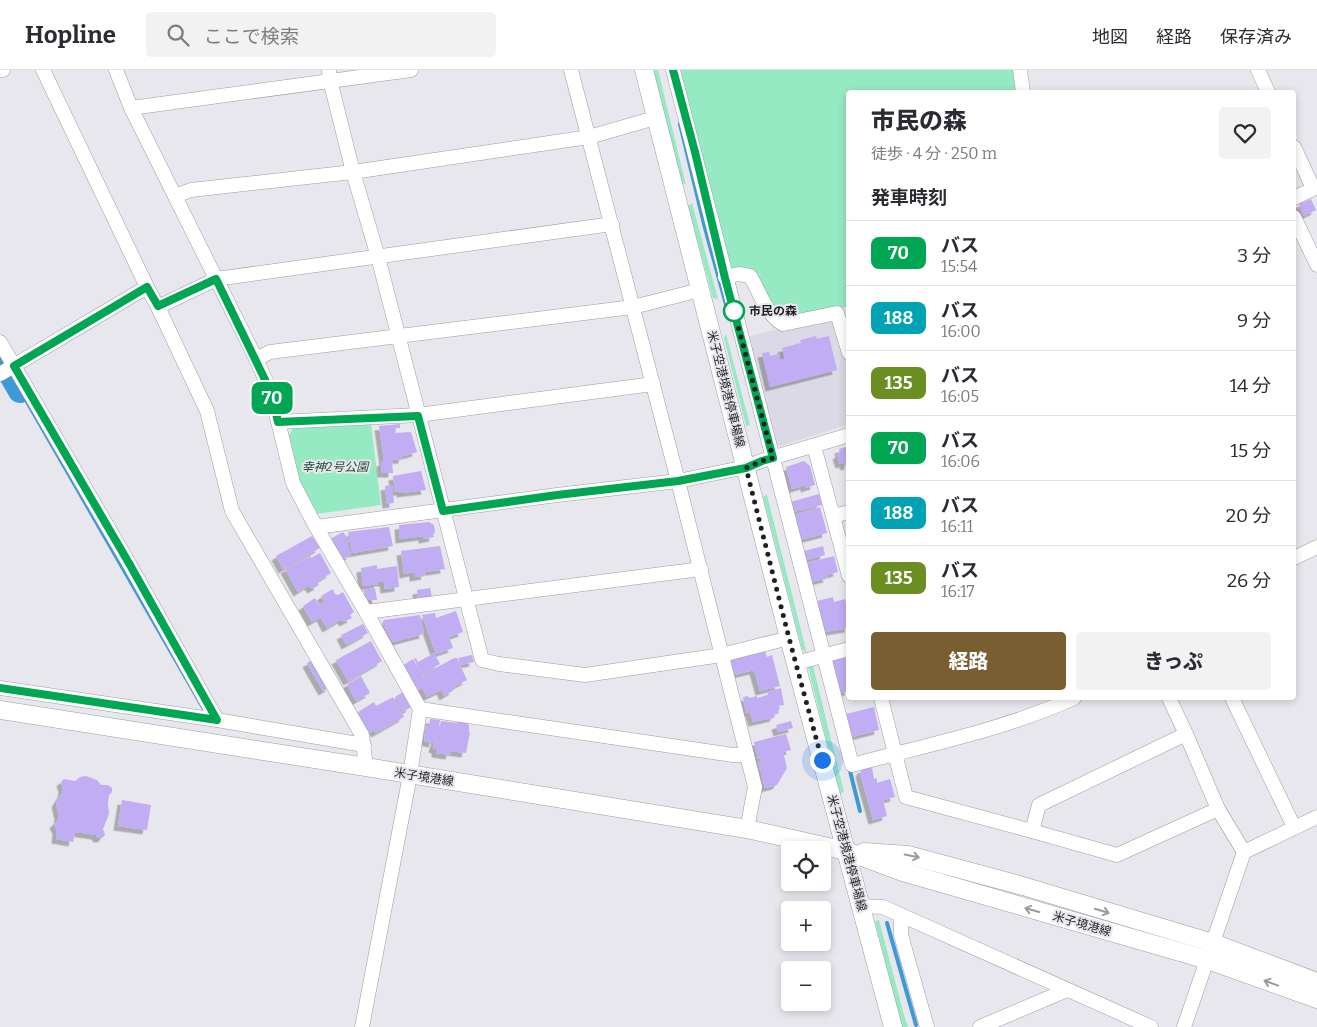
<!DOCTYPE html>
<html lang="ja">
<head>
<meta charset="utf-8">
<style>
  :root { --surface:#fff; --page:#f2f2f3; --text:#2b2b33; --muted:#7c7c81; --line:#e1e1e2; --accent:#785e30 }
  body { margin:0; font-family:Bitter,"Noto Sans JP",serif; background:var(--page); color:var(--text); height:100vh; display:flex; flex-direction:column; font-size:19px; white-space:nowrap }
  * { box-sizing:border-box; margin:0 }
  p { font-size:16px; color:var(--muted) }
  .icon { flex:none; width:28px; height:28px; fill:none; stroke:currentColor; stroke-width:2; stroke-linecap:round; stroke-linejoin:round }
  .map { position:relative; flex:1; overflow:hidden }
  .side { position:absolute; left:846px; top:20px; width:450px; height:610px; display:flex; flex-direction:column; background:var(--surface); border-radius:5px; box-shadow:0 2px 8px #0003 }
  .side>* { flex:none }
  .badge { padding:0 10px; border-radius:8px; font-size:18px; line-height:32px }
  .tools { position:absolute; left:781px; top:771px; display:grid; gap:10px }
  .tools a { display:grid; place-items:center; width:50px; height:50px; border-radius:5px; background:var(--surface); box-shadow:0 2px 8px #0003; font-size:25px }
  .you { position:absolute; width:25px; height:25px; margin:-12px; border:4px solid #fff; border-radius:50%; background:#1a73e8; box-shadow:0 0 0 8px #1a73e833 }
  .map>.badge { position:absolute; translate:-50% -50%; box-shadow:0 0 0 2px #fff }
  h2 { padding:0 25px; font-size:19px; line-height:45px }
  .round { display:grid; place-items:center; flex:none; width:52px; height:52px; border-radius:5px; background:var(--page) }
  .headline { display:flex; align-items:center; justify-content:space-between; height:85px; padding:0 25px }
  h1 { font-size:24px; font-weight:800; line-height:38px }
  .button { display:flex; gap:10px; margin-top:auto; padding:10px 25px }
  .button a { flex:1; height:58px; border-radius:5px; background:var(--accent); color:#fff; font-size:20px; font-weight:800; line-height:58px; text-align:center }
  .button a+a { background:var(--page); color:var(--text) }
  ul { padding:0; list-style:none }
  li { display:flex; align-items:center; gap:15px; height:65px; padding:0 25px; border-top:1px solid var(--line) }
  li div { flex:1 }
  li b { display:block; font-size:19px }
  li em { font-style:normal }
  li .badge { min-width:55px; font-weight:700; text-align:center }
  header { display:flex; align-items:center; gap:30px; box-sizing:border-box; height:70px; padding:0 25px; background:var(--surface); border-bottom:1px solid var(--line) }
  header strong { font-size:24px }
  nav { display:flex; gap:28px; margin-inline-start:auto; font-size:18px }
  .search { width:350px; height:45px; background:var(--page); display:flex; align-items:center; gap:12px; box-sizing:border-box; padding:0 18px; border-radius:5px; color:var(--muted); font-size:19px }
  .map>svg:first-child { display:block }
  .built { fill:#dcd9e7 }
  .green { fill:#95eac3 }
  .water { fill:#3e9ad7 }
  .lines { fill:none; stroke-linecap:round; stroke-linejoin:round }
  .stream { stroke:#3e9ad7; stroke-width:4 }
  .river { stroke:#3e9ad7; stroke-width:24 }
  .building { fill:#c0adf3; filter:url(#shadow) }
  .minor-casing { stroke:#9d9ca2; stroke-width:15 }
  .major-casing { stroke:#9d9ca2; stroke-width:19 }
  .minor { stroke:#fff; stroke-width:14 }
  .major { stroke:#fff; stroke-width:18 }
  .oneway { stroke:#9b9a9c }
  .line-casing { stroke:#fff; stroke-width:11 }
  .line { stroke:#00a651; stroke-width:8 }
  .walk { stroke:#201f22; stroke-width:5; stroke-dasharray:0 9 }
  .stop-dot { fill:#fff; stroke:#00a651; stroke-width:2.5 }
  .labels { text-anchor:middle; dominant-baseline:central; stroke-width:4; stroke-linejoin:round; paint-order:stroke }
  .stop-label { font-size:12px; font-weight:bold; fill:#201f22; stroke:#e8e7ed; text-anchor:start }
  .street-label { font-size:12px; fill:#201f22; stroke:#e8e7ed }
  .park-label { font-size:12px; font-style:italic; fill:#1d4c39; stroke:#e8e7ed }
</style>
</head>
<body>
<header>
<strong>Hopline</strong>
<div class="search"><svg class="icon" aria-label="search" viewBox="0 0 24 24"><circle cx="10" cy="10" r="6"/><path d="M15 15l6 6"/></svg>ここで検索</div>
<nav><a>地図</a><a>経路</a><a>保存済み</a></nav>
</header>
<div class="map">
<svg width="1317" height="957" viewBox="0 0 1317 957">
  <defs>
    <filter id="shadow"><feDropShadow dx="-4.5" dy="4.5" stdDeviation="0" flood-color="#0004"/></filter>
  </defs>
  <rect width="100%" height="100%" fill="#e8e7ed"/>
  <!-- built -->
  <polygon class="built" points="831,247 837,251 849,297 849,354 781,376 774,372 745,267"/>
  <!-- green -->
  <g class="green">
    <polygon points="653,0 658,0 686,115 680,111"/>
    <polygon points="677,0 1016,0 1018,22 849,22 849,236 797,249 780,247 753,203 730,204"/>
    <polygon points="692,133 718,229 713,228 688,136"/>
    <polygon points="726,264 750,355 746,356 724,268"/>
    <polygon points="371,354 381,435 316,444 297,412 288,367 293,358"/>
    <polygon points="767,425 807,584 802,579 763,426"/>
    <polygon points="813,596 844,722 840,724 808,597"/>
    <polygon points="879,850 904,945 908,957 902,957 900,950 875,851"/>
  </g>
  <!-- water -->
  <polygon class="water" points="14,306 208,643 205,645 11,308"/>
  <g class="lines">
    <!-- stream -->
    <g class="stream">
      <polyline points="680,54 705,158 727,238"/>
      <polyline points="849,697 860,741"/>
      <polyline points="887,853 916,955"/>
    </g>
    <!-- river -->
    <polyline class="river" points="0,286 20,321"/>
  </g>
  <!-- building -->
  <g class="building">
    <polygon points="1311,129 1316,140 1304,146 1299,134"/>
    <polygon points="816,266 817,269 829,266 837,300 770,317 762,283 769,282 770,286 779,284 780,290 785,289 782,278 801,273 800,270"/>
    <polygon points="400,354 400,358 395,358 395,363 411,362 417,382 403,386 403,389 392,390 393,403 382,403 381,392 384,391 379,356"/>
    <polygon points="849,376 849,395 845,396 844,393 840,394 837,385 840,383 839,379"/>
    <polygon points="804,391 810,396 815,415 805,418 805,415 792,419 786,397"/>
    <polygon points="421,401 426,420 401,423 401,421 395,422 393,406"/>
    <polygon points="392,415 394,433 387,434 385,416"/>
    <polygon points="819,424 822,435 793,442 790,432"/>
    <polygon points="820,437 827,463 800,470 793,445"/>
    <polygon points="429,452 434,455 435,463 433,464 434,467 423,469 423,466 400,469 399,455"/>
    <polygon points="389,457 393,476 352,483 348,462"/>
    <polygon points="343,462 349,471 347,473 351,485 344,489 342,486 340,487 330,469"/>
    <polygon points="312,466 320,478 283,499 276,486"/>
    <polygon points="440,476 445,499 425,502 426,505 414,507 414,502 404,504 401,481"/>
    <polygon points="823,476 825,485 806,490 804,481"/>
    <polygon points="320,483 331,503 317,512 319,515 312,519 309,515 298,522 285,499 311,486 311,488"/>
    <polygon points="834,486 838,502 827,505 828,508 811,512 807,493"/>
    <polygon points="377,495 377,499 397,496 399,517 385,519 384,512 378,512 378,514 363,516 361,498"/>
    <polygon points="375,518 377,530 368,530 363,520"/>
    <polygon points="430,518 432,527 418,529 417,520"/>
    <polygon points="333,519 335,524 338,525 343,522 354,542 350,545 352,548 344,552 342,549 327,558 321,547 312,552 303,536 315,528 319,535 325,532 321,526"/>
    <polygon points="833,527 834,532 845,529 849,542 849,558 825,562 817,531"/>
    <polygon points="456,541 463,562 449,567 453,578 436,584 422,545 435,543 436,548"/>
    <polygon points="420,545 424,564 393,572 382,553 384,550"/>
    <polygon points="363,554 368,563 346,575 341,565"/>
    <polygon points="371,571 382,591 348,611 336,590"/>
    <polygon points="764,578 767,587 772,585 780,616 760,621 754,600 734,605 729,587"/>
    <polygon points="434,583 440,594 422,604 414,589 416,588 418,592"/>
    <polygon points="846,584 849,594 847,595 847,598 849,598 849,621 839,623 834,601 836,601 836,599 833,600 831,588"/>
    <polygon points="472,585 474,592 460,595 467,610 452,618 454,620 444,626 441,620 427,627 422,618 416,621 402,596 413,589 424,608 423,605 454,588 457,588 460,594 458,588"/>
    <polygon points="314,589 330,617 323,621 307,593"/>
    <polygon points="361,606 370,623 356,631 347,614"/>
    <polygon points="781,618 784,635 777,636 779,643 774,645 775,647 753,652 750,642 746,643 743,627 748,626 749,628 757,626 757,628 768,625 767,622"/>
    <polygon points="403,622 411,637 403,642 395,627"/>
    <polygon points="393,627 404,647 376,663 374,660 369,663 358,642 374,632 376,636"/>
    <polygon points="874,637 879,660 852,667 846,644"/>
    <polygon points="430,649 440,650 438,664 441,651 457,653 457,650 467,652 467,654 469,655 469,662 470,662 466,683 451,681 450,685 436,683 436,679 433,678 435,671 437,671 435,670 435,667 433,673 424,671 426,656 429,657"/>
    <polygon points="791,651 793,658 778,662 776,655"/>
    <polygon points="786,664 791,680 783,682 787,698 777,715 765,718 758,692 761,691 761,688 758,689 754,672"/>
    <polygon points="872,697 874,709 877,708 877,713 890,709 895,727 883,730 887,746 873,750 860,703 862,699"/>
    <polygon points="86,706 97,710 101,715 108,715 112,718 112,722 109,725 108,734 109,744 103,759 105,765 102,768 98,768 96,765 75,762 73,772 56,769 57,760 54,754 58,750 59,745 56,733 62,723 63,718 61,712 64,709 75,711 80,707"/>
    <polygon points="122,730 151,735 147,760 118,756"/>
  </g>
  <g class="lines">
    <defs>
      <g id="minor">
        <polyline points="0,0 3,0"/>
        <polyline points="43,0 147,217 158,237 207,341 232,441 362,665 366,697"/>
        <polyline points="116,0 131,38 256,289 271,322 293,413 316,457 366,542 420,639 410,705 362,957"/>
        <polyline points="329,0 330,10 353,102 378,187 482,590 499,594 585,605 722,585 789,568"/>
        <polyline points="571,0 678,411 755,717 747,759"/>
        <path d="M 673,0 L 852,695 C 927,675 1003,660 1074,628"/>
        <polyline points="1020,0 1023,22"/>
        <polyline points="1258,0 1268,22"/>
        <polyline points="131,38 411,0"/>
        <polyline points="1294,77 1313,118"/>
        <polyline points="175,126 191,120 353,102 589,67 655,48"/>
        <polyline points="1294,128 1317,117"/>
        <polyline points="1294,147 1317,195"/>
        <path d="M 725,207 L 739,204 L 750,206 C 760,222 766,245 783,254 L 837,243 L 849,283"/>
        <polyline points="158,237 216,209 612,154"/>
        <polyline points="0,272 130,495 217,650"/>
        <polyline points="256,289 270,282 633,237 700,220"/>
        <polyline points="0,304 147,217"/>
        <polyline points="278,352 418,345 653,314"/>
        <polyline points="814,376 849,506"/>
        <polyline points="833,446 849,442"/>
        <polyline points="316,457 557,425 678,411 746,397 761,391 849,365"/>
        <polyline points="1294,488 1317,477"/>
        <polyline points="366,542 701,499"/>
        <polyline points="796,593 849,579"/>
        <polyline points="0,618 217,650 364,675"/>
        <polyline points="881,628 906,727 1032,761 1117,785 1218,739"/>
        <polyline points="1232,628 1294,757"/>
        <polyline points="420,639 733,685 747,685"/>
        <polyline points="1186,664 1218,739 1244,782"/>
        <polyline points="1032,761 1039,735 1186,664 1169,628"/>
        <polyline points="861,836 883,837 1151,957"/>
        <polyline points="901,845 901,865 927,957"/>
        <polyline points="980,957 1067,920"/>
        <polyline points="1184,957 1244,782 1317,747"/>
      </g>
      <g id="major">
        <polyline points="644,0 789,568 893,957"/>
        <polyline points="0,640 366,697 747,759 846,781 903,802 1208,890 1317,929"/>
        <polyline points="864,782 908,785 1023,816 1213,873 1317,912"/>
      </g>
    </defs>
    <!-- minor casing -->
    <use href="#minor" class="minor-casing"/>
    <!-- major casing -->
    <use href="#major" class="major-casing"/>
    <!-- minor -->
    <use href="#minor" class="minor"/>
    <!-- major -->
    <use href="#major" class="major"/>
  </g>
  <!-- one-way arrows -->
  <defs><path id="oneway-shaft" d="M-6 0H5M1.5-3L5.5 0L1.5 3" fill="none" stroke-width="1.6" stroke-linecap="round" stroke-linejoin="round" transform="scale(1.25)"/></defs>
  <g class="oneway">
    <use href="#oneway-shaft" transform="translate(912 786) rotate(12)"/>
    <use href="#oneway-shaft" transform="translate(1032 840) rotate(-164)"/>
    <use href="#oneway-shaft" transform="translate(1102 841) rotate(17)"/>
    <use href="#oneway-shaft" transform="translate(1271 913) rotate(-160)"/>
  </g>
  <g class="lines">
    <defs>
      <polyline id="line" points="0,618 217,650 130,495 14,296 147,217 158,236 216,209 271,322 278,352 418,346 443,441 557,425 678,411 746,398 762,391 773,388 725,208 695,82 673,0"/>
    </defs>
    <!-- line casing -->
    <use href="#line" class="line-casing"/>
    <!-- line -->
    <use href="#line" class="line"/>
    <!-- walk -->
    <polyline class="walk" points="734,241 773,388 762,391 746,398 789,568 822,690"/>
  </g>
  <!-- markers -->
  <circle class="stop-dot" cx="734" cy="241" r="10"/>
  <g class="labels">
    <!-- stop labels -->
    <g class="stop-label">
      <text x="749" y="241">市民の森</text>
    </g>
    <!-- street labels -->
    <g class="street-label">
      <text transform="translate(726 319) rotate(76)">米子空港境港停車場線</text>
      <text transform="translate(424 707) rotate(9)">米子境港線</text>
      <text transform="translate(847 783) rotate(75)">米子空港境港停車場線</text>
      <text transform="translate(1082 854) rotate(16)">米子境港線</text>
    </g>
    <!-- park labels -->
    <g class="park-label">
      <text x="335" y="397">幸神2号公園</text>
    </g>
  </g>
</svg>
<div class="tools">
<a><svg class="icon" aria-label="locate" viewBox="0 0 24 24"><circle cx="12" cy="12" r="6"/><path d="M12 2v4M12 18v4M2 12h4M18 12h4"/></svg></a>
<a>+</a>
<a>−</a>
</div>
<div class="you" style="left:822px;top:690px"></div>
<b class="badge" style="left:272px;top:328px;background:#00a651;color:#fff">70</b>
<section class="side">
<div class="headline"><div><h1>市民の森</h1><p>徒歩 · 4 分 · 250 m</p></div><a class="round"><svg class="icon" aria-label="heart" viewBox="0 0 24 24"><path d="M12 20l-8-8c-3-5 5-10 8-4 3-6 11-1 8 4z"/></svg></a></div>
<h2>発車時刻</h2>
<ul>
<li><span class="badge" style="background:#00a651;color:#fff">70</span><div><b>バス</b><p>15:54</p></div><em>3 分</em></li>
<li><span class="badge" style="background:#00a3b4;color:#fff">188</span><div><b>バス</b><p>16:00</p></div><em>9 分</em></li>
<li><span class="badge" style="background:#6b8e23;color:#fff">135</span><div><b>バス</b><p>16:05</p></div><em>14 分</em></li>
<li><span class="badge" style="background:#00a651;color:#fff">70</span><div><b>バス</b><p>16:06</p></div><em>15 分</em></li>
<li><span class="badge" style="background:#00a3b4;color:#fff">188</span><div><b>バス</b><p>16:11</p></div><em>20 分</em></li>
<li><span class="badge" style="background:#6b8e23;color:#fff">135</span><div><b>バス</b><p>16:17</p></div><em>26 分</em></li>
</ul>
<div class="button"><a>経路</a><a>きっぷ</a></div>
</section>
</div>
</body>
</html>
